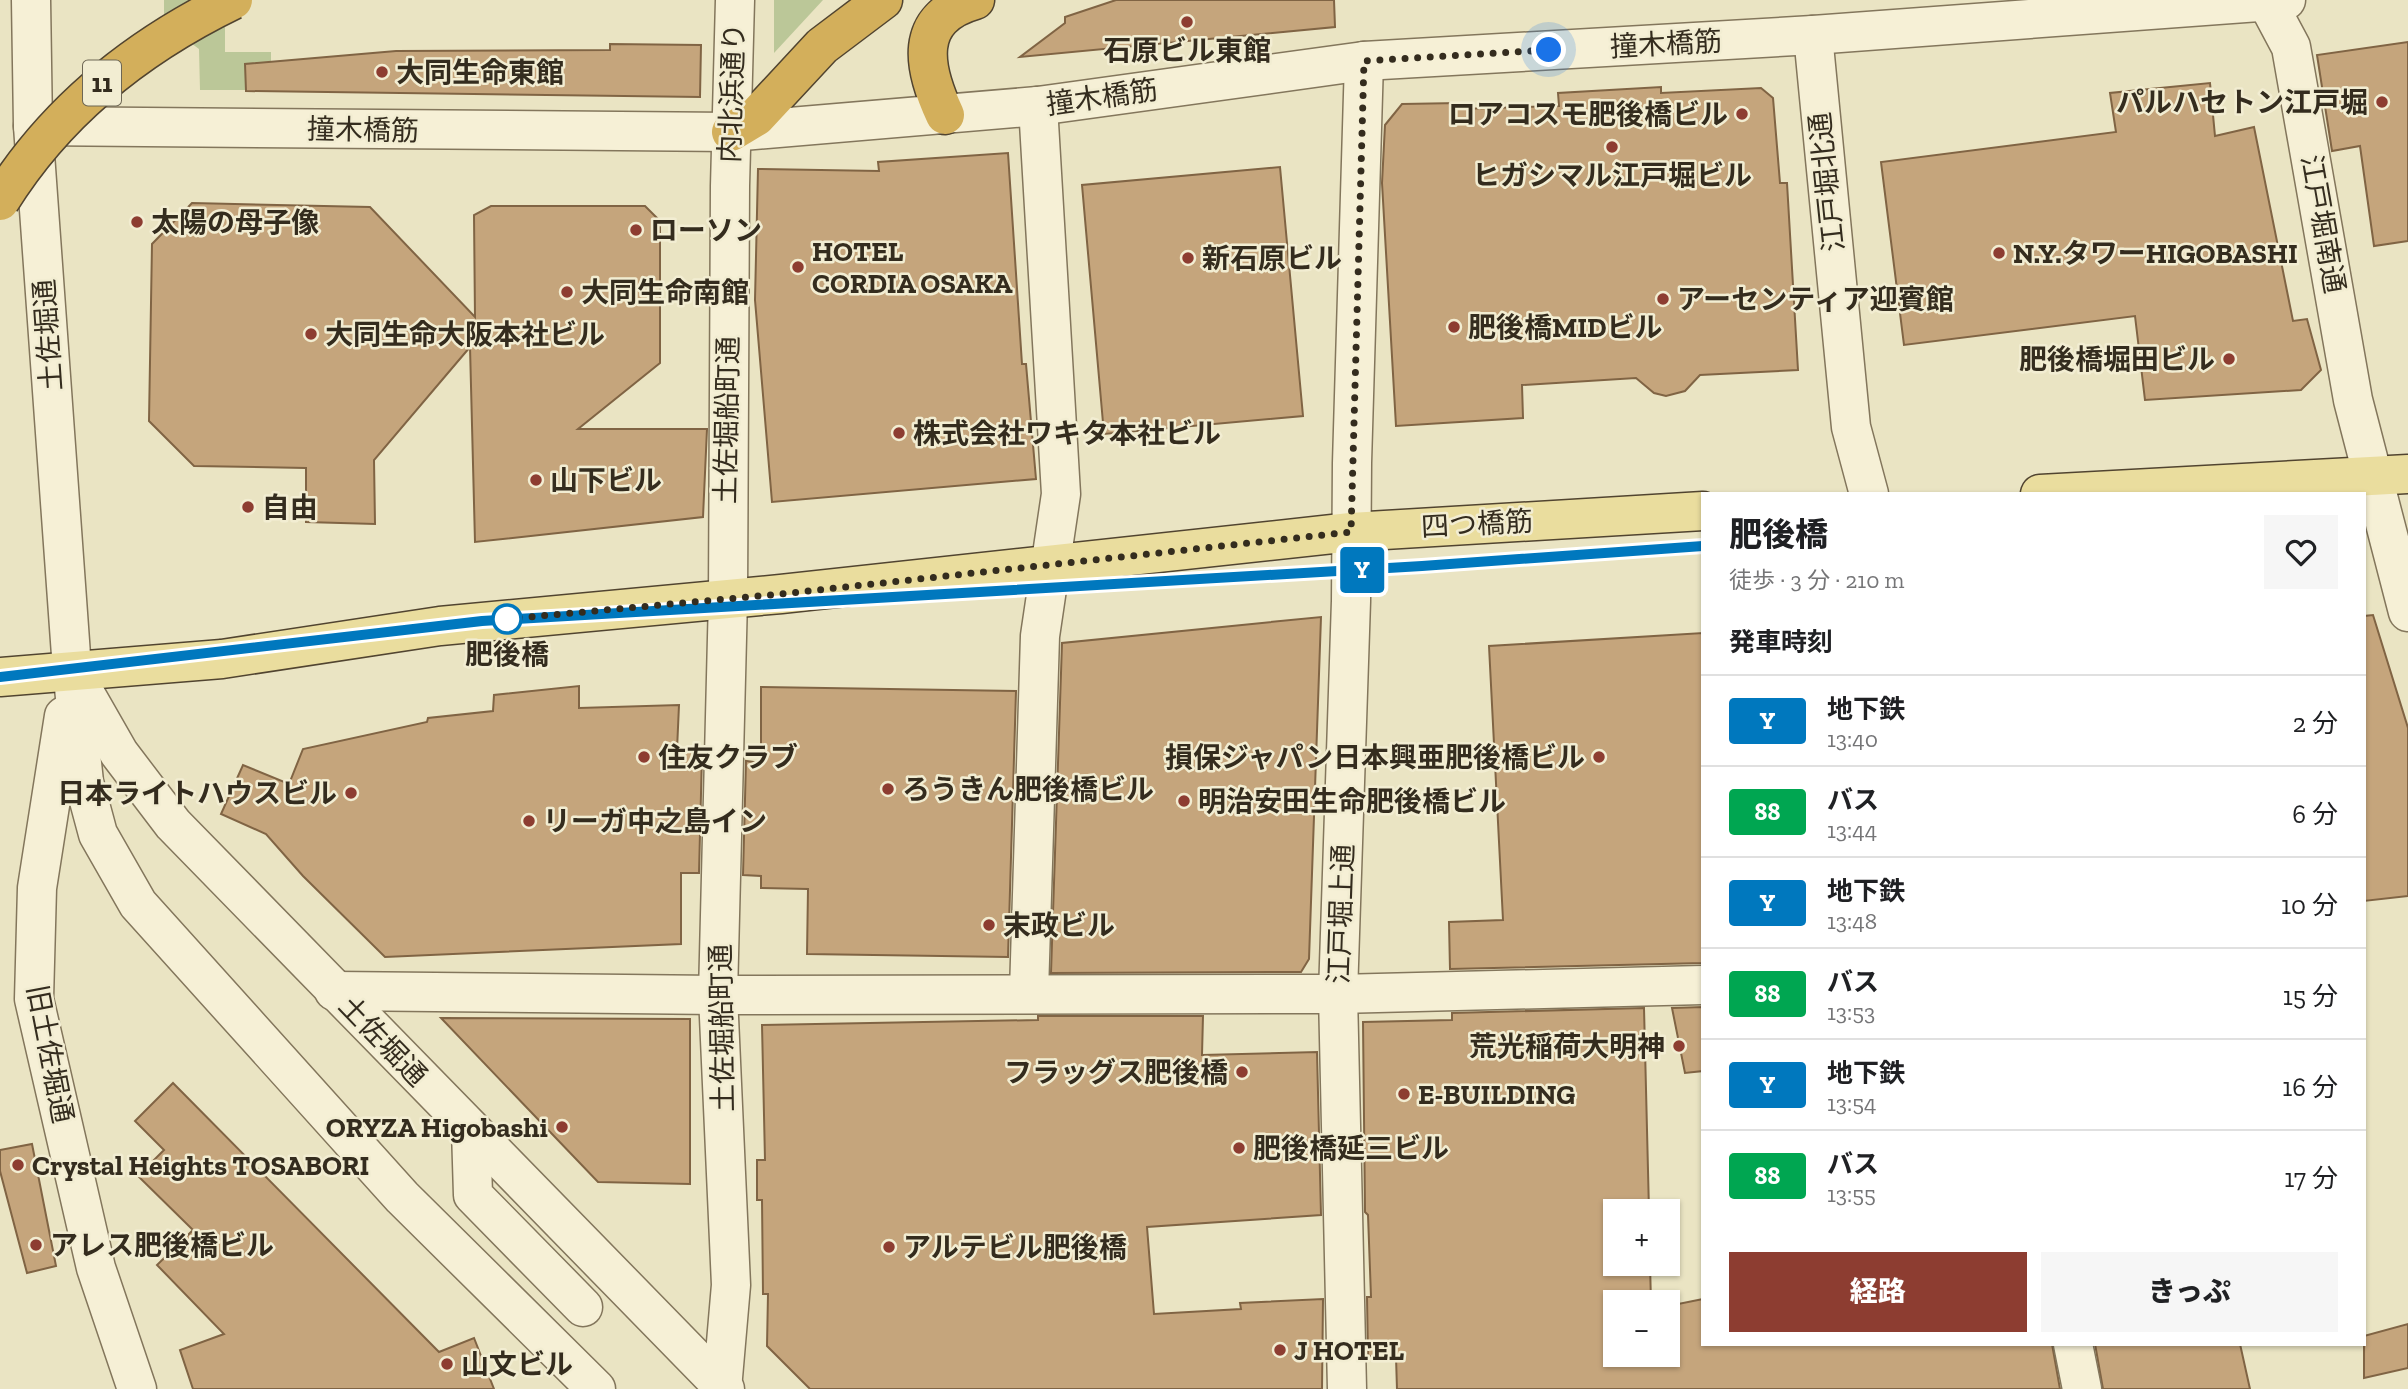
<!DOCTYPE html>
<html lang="ja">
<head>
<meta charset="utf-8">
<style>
  :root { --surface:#fff; --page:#f6f6f6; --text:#202124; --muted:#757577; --line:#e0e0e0; --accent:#8d3d31 }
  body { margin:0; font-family:"Zilla Slab","Noto Sans JP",serif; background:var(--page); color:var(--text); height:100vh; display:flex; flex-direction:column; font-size:26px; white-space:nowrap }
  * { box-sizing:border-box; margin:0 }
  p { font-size:23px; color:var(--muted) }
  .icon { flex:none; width:38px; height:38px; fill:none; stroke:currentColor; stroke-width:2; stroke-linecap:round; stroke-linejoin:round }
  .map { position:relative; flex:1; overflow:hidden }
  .details { position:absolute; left:1701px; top:492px; width:665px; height:854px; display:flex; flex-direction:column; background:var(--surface); border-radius:0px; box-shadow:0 2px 5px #0004 }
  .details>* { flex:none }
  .badge { padding:0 14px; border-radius:5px; font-size:24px; line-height:46px }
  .controls { position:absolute; left:1603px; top:1199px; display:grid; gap:14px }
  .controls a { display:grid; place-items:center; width:77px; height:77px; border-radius:0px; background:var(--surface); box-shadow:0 2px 5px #0004; font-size:35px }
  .you { position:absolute; width:35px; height:35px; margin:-18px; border:5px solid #fff; border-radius:50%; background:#1a73e8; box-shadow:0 0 0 10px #1a73e833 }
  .map>.badge { position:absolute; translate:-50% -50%; box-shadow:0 0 0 4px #fff }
  h2 { padding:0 28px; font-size:26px; line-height:63px }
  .round { display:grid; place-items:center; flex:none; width:74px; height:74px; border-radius:0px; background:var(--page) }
  .overview { display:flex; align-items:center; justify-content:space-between; height:119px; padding:0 28px }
  h1 { font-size:33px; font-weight:800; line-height:52px }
  .cta { display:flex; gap:14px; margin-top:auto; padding:14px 28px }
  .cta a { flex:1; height:80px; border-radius:0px; background:var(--accent); color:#fff; font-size:28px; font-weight:800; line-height:80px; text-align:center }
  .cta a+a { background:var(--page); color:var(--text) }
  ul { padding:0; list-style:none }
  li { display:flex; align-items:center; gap:21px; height:91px; padding:0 28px; border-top:2px solid var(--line) }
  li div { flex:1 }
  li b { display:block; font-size:26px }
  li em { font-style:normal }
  li .badge { min-width:77px; font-weight:700; text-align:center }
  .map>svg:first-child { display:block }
  .green { fill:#bbc798 }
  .building { fill:#c5a57c; stroke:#806444; stroke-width:2 }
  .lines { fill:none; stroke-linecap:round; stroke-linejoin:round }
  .minor-casing { stroke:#83765c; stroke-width:41 }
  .major-casing { stroke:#514430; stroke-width:41 }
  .highway-casing { stroke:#514430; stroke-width:41 }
  .minor { stroke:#f6f0d6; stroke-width:38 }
  .major { stroke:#eadd9e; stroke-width:38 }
  .highway { stroke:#d3af5b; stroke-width:38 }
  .highway-bridge-casing { stroke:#514430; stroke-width:41; stroke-linecap:butt }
  .highway-bridge { stroke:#d3af5b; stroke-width:38 }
  .line-casing { stroke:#fff; stroke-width:16 }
  .line { stroke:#0078be; stroke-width:10 }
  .walk { stroke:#342c1e; stroke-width:7; stroke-dasharray:0 12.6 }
  .poi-dot { fill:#8d3d31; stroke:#f2edd2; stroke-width:2.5 }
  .stop-dot { fill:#fff; stroke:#0078be; stroke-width:3.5 }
  .labels { text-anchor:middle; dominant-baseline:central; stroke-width:5; stroke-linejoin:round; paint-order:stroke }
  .shield { fill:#f2edd2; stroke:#6d6654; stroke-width:2 }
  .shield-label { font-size:26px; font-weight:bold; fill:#342c1e }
  .street-label { font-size:28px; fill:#342c1e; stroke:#f2edd2 }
  .poi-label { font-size:28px; font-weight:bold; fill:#342c1e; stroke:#f2edd2; text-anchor:start }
  .stop-label { font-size:28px; font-weight:bold; fill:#342c1e; stroke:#f2edd2 }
</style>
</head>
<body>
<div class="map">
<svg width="2408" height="1389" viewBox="0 0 2408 1389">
  <rect width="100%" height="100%" fill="#eae4c3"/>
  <!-- green -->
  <g class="green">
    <polygon points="164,0 225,0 225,52 271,52 271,90 200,90 199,49 164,23"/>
    <polygon points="774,0 823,0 774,53"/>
  </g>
  <!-- building -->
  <g class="building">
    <polygon points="1116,0 1334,0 1335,27 1020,57 1065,23 1065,17"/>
    <polygon points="2408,42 2408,241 2374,246 2360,146 2332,151 2317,55"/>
    <polygon points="610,44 701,45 700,97 246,91 245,64 396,51 610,50"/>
    <polygon points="2210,83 2215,136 2254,127 2293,321 2307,319 2321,370 2301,390 2145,400 2135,316 1904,345 1881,162 2116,132 2110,93"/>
    <polygon points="1661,87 1661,93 1761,88 1773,98 1780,183 1787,183 1798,370 1700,375 1685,391 1666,396 1654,393 1636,378 1522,385 1523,418 1396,426 1382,183 1385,125 1402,104 1459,103 1459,109 1559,106 1558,93"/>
    <polygon points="1008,153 1022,364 1026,364 1036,479 772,502 755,300 758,169 879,171 878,162"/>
    <polygon points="1280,167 1303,416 1104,434 1082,185"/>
    <polygon points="192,203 370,207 475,317 474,215 491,206 645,206 660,221 660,363 578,429 707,429 703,517 475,542 470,347 374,460 375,524 306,522 306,468 194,466 149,421 152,244"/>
    <polygon points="2373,615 2408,728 2408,896 2364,901 2364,616"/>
    <polygon points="1321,617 1309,959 1301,972 1051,973 1062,643"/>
    <polygon points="1703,633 1703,963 1450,969 1449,922 1503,920 1489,646"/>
    <polygon points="579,686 579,708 679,705 677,750 702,754 699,873 681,873 681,944 385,957 303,876 266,834 221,814 243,765 289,784 303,749 427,722 428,718 493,711 494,695"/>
    <polygon points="761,687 1016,691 1008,957 807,954 808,889 761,888 761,876 743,875 746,761 761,763"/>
    <polygon points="1703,1007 1703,1071 1685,1073 1672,1008"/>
    <polygon points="1644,1008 1649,1211 1615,1211 1615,1264 1650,1264 1651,1302 1615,1302 1615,1354 1668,1354 1668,1306 1703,1299 1703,1344 2052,1344 2060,1389 1397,1389 1396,1357 1368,1356 1367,1297 1371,1297 1368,1215 1365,1212 1363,1022 1452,1020 1452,1013"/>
    <polygon points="1038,1016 1203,1016 1202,1055 1317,1052 1321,1215 1147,1227 1154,1314 1241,1309 1240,1303 1323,1299 1322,1389 810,1389 767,1346 768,1294 763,1294 762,1200 757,1200 757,1160 765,1160 762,1025 1038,1020"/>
    <polygon points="441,1018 690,1019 690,1184 598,1182"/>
    <polygon points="173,1083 439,1352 474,1338 494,1389 193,1389 180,1350 224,1334 157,1265 193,1230 138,1176 164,1150 135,1121"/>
    <polygon points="32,1144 56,1266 27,1273 0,1171 0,1150"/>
    <polygon points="2408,1324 2408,1368 2364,1378 2364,1336"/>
    <polygon points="2095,1344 2240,1344 2250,1389 2103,1389"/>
  </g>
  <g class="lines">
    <defs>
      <g id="minor">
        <polyline points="31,0 33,126 72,669 84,782 98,834 138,904 402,1197 596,1389"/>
        <polyline points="2266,0 2291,47 2353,400 2408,612"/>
        <polyline points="1813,35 1851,427 1869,494"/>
        <polyline points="33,126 731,132 1038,106 1364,61 1813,35 2286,0"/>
        <polyline points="79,683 119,753 173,824 725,1389"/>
        <polyline points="64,716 37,888 34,999 96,1268 137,1389"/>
        <polyline points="334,991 718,995 1338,994 1703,985"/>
        <polyline points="1029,992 1040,636 1061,494 1038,106"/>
        <polyline points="471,1130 473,1195 583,1307"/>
        <polyline points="2073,1344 2082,1389"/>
        <polyline points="722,1389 731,1285 718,995 728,598 730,186 735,0"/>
        <polyline points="1347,1389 1338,994 1351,601 1352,463 1364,61"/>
      </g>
      <g id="major">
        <polyline points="2040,494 2408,474"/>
        <polyline points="0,677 222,659 440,626 781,594 1351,532 1703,511"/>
      </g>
      <g id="highway">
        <path d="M 945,115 C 923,68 912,18 975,0"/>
        <polyline points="731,132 756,117 822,46 883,0"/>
      </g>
    </defs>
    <!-- minor casing -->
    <use href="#minor" class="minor-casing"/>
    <!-- major casing -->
    <use href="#major" class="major-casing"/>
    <!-- highway casing -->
    <use href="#highway" class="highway-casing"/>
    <!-- minor -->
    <use href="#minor" class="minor"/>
    <!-- major -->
    <use href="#major" class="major"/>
    <!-- highway -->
    <use href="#highway" class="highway"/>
    <defs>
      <path id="highway-bridge" d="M 0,201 C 56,111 138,46 233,0"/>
    </defs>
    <!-- highway-bridge casing -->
    <use href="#highway-bridge" class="highway-bridge-casing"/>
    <!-- highway-bridge -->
    <use href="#highway-bridge" class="highway-bridge"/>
  </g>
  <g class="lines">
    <defs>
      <polyline id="line" points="0,677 482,621 1422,566 1703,546"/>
    </defs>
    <!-- line casing -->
    <use href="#line" class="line-casing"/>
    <!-- line -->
    <use href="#line" class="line"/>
    <!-- walk -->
    <polyline class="walk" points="507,619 781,594 1351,532 1364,61 1549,50"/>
  </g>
  <!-- markers -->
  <g class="poi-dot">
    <circle cx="1187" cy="22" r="7"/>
    <circle cx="382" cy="72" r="7"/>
    <circle cx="2382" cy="102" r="7"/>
    <circle cx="1742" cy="114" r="7"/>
    <circle cx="1612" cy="147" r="7"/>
    <circle cx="137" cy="222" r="7"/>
    <circle cx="636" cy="230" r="7"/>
    <circle cx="1999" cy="253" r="7"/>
    <circle cx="1188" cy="258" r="7"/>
    <circle cx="798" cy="267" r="7"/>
    <circle cx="567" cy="292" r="7"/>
    <circle cx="1663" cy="299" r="7"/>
    <circle cx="1454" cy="327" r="7"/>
    <circle cx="311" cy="334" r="7"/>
    <circle cx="2229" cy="359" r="7"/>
    <circle cx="899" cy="433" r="7"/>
    <circle cx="536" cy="480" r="7"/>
    <circle cx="248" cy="507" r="7"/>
    <circle cx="644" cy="757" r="7"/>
    <circle cx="1599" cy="757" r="7"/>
    <circle cx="888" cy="789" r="7"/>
    <circle cx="351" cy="793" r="7"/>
    <circle cx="1184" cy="801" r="7"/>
    <circle cx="529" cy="821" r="7"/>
    <circle cx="989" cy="925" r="7"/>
    <circle cx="1679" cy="1046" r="7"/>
    <circle cx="1242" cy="1072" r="7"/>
    <circle cx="1404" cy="1094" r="7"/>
    <circle cx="562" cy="1127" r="7"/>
    <circle cx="1239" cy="1148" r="7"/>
    <circle cx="18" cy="1165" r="7"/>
    <circle cx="36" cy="1245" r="7"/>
    <circle cx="889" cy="1247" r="7"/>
    <circle cx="1280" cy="1350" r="7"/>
    <circle cx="447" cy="1364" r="7"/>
  </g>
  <circle class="stop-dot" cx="507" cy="619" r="14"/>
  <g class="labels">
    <!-- shield labels -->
    <rect class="shield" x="83" y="60.5" width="38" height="45" rx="5"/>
    <g class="shield-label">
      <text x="102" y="83">11</text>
    </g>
    <!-- street labels -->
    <g class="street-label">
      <text transform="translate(1666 44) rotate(-3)">撞木橋筋</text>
      <text transform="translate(732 93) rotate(-88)">内北浜通り</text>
      <text transform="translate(1102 97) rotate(-8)">撞木橋筋</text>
      <text transform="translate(363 130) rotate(1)">撞木橋筋</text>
      <text transform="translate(1827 182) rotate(-96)">江戸堀北通</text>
      <text transform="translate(2323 224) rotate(80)">江戸堀南通</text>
      <text transform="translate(48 335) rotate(-94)">土佐堀通</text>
      <text transform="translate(727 420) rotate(-89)">土佐堀船町通</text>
      <text transform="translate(1477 524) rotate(-3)">四つ橋筋</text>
      <text transform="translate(1341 914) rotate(-88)">江戸堀上通</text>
      <text transform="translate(722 1028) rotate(-91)">土佐堀船町通</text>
      <text transform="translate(383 1041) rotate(46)">土佐堀通</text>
      <text transform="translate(50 1054) rotate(79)">旧土佐堀通</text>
    </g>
    <!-- poi labels -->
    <g class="poi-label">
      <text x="1187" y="50" text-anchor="middle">石原ビル東館</text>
      <text x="396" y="72">大同生命東館</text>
      <text x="2368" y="102" text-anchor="end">パルハセトン江戸堀</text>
      <text x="1728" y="114" text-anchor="end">ロアコスモ肥後橋ビル</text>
      <text x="1612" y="175" text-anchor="middle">ヒガシマル江戸堀ビル</text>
      <text x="151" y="222">太陽の母子像</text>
      <text x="650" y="230">ローソン</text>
      <text x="812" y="251">HOTEL<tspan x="812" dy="32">CORDIA OSAKA</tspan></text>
      <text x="2013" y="253">N.Y.タワーHIGOBASHI</text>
      <text x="1202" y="258">新石原ビル</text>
      <text x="581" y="292">大同生命南館</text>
      <text x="1677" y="299">アーセンティア迎賓館</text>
      <text x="1468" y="327">肥後橋MIDビル</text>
      <text x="325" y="334">大同生命大阪本社ビル</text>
      <text x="2215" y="359" text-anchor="end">肥後橋堀田ビル</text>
      <text x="913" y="433">株式会社ワキタ本社ビル</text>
      <text x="550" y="480">山下ビル</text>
      <text x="262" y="507">自由</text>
      <text x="658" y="757">住友クラブ</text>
      <text x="1585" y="757" text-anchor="end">損保ジャパン日本興亜肥後橋ビル</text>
      <text x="902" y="789">ろうきん肥後橋ビル</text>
      <text x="337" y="793" text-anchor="end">日本ライトハウスビル</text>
      <text x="1198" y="801">明治安田生命肥後橋ビル</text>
      <text x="543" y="821">リーガ中之島イン</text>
      <text x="1003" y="925">末政ビル</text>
      <text x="1665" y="1046" text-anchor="end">荒光稲荷大明神</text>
      <text x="1228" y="1072" text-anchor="end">フラッグス肥後橋</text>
      <text x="1418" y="1094">E-BUILDING</text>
      <text x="548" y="1127" text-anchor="end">ORYZA Higobashi</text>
      <text x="1253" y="1148">肥後橋延三ビル</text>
      <text x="32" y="1165">Crystal Heights TOSABORI</text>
      <text x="50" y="1245">アレス肥後橋ビル</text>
      <text x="903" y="1247">アルテビル肥後橋</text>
      <text x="1294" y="1350">J HOTEL</text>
      <text x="461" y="1364">山文ビル</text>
    </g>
    <!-- stop labels -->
    <g class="stop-label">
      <text x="507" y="654">肥後橋</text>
    </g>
  </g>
</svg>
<div class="controls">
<a>+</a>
<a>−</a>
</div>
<div class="you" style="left:1549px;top:50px"></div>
<b class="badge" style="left:1362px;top:570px;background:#0078be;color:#fff">Y</b>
<section class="details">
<div class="overview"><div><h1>肥後橋</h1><p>徒歩 · 3 分 · 210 m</p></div><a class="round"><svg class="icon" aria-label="heart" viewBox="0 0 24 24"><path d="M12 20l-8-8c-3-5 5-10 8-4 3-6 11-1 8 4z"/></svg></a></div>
<h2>発車時刻</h2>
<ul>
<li><span class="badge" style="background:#0078be;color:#fff">Y</span><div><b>地下鉄</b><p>13:40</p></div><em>2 分</em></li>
<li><span class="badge" style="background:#00a651;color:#fff">88</span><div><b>バス</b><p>13:44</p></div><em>6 分</em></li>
<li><span class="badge" style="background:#0078be;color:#fff">Y</span><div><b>地下鉄</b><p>13:48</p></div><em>10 分</em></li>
<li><span class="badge" style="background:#00a651;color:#fff">88</span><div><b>バス</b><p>13:53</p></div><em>15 分</em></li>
<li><span class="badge" style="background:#0078be;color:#fff">Y</span><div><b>地下鉄</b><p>13:54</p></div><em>16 分</em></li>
<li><span class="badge" style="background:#00a651;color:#fff">88</span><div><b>バス</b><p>13:55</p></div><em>17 分</em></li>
</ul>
<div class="cta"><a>経路</a><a>きっぷ</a></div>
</section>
</div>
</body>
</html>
